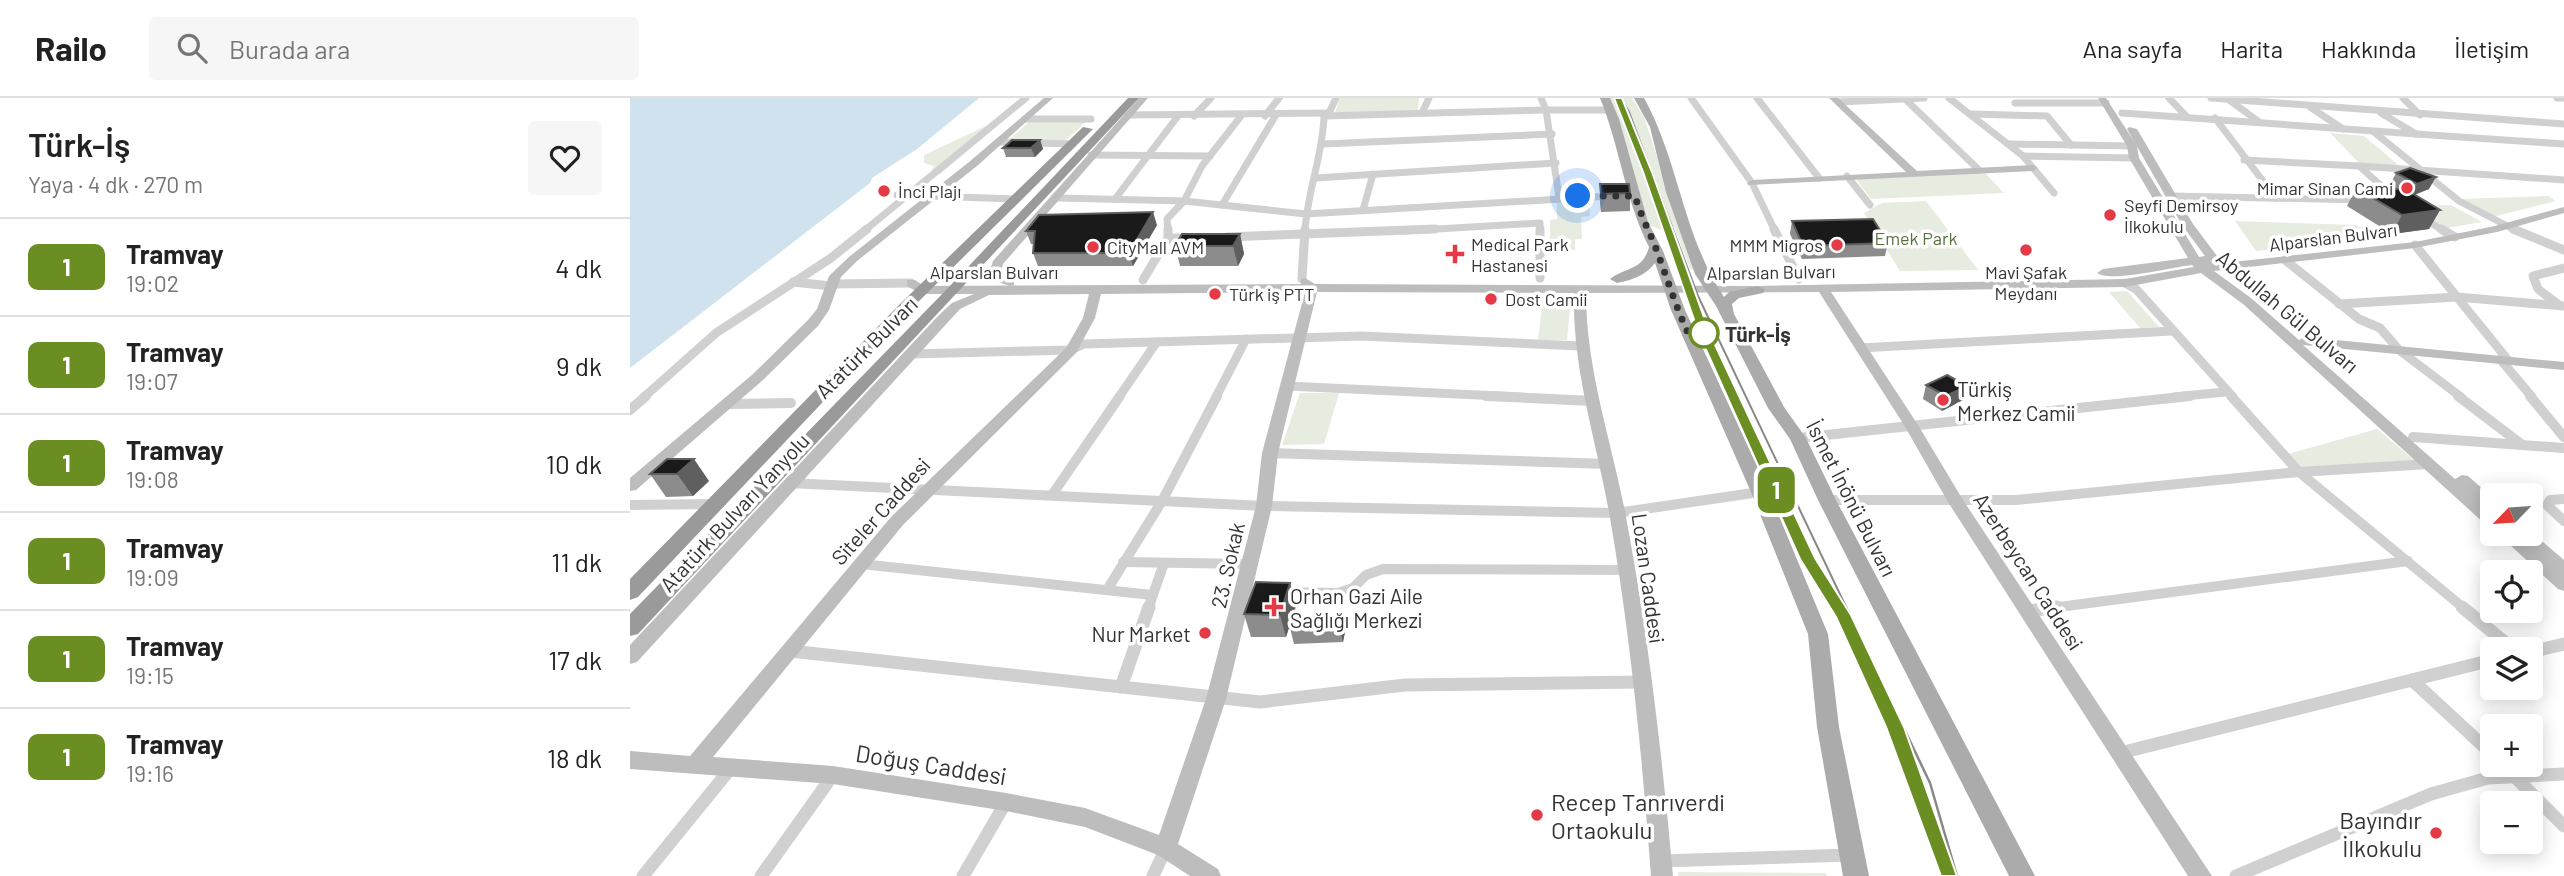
<!DOCTYPE html>
<html lang="tr">
<head>
<meta charset="utf-8">
<style>
  :root { --surface:#fff; --page:#f6f6f6; --text:#222; --muted:#767676; --line:#e0e0e0 }
  body { margin:0; font-family:Barlow,sans-serif; background:var(--page); color:var(--text); height:100vh; display:flex; flex-direction:column; font-size:26px; white-space:nowrap }
  * { box-sizing:border-box; margin:0 }
  p { font-size:23px; color:var(--muted) }
  .icon { flex:none; width:38px; height:38px; fill:none; stroke:currentColor; stroke-width:2; stroke-linecap:round; stroke-linejoin:round }
  .map { position:relative; flex:1; overflow:hidden }
  .sheet { display:flex; flex-direction:column; background:var(--surface); width:630px }
  .sheet>* { flex:none }
  .badge { padding:0 14px; border-radius:10px; font-size:24px; line-height:46px }
  .needle { width:46px; rotate:245deg }
  .fabs { position:absolute; left:1850px; top:385px; display:grid; gap:14px }
  .fabs a { display:grid; place-items:center; width:63px; height:63px; border-radius:7px; background:var(--surface); box-shadow:0 4px 18px #0003; font-size:35px }
  .you { position:absolute; width:35px; height:35px; margin:-18px; border:5px solid #fff; border-radius:50%; background:#1a73e8; box-shadow:0 0 0 10px #1a73e833 }
  .map>.badge { position:absolute; translate:-50% -50%; box-shadow:0 0 0 4px #fff }
  .round { display:grid; place-items:center; flex:none; width:74px; height:74px; border-radius:7px; background:var(--page) }
  .headline { display:flex; align-items:center; justify-content:space-between; height:119px; padding:0 28px }
  h1 { font-size:33px; font-weight:600; line-height:52px }
  ul { padding:0; list-style:none }
  li { display:flex; align-items:center; gap:21px; height:98px; padding:0 28px; border-top:2px solid var(--line) }
  li div { flex:1 }
  li b { display:block; font-size:26px }
  li em { font-style:normal }
  li .badge { min-width:77px; font-weight:700; text-align:center }
  header { display:flex; align-items:center; gap:42px; box-sizing:border-box; height:98px; padding:0 35px; background:var(--surface); border-bottom:2px solid var(--line) }
  header strong { font-size:33px }
  nav { display:flex; gap:38px; margin-inline-start:auto; font-size:24px }
  .search { width:490px; height:63px; background:var(--page); display:flex; align-items:center; gap:18px; box-sizing:border-box; padding:0 24px; border-radius:7px; color:var(--muted); font-size:26px }
  main { display:flex; flex:1; min-height:0 }
  .map>svg:first-child { display:block }
  .green { fill:#e6ecdf }
  .water { fill:#cfe2ee }
  .lines { fill:none; stroke-linecap:round; stroke-linejoin:round }
  .street-far3 { stroke:#d0d0d0; stroke-width:7 }
  .street-far2 { stroke:#d0d0d0; stroke-width:9 }
  .street-far1 { stroke:#d0d0d0; stroke-width:10 }
  .street { stroke:#d0d0d0; stroke-width:13 }
  .secondary { fill:#bdbdbd; fill-rule:evenodd }
  .primary { fill:#ababab; fill-rule:evenodd }
  .highway { fill:#9a9a9a; fill-rule:evenodd }
  .tram-far1 { stroke:#888; stroke-width:2 }
  .tram { stroke:#888; stroke-width:2.5 }
  .wall { fill:#8c8c8c }
  .shaded-wall { fill:#5f5f5f }
  .building { fill:#1a1a1a; stroke:#5f5f5f; stroke-width:2 }
  .line { fill:#6b8e23; stroke:#fff; stroke-width:2 }
  .walk { stroke:#333; stroke-width:7; stroke-dasharray:0 12.6 }
  .poi-dot { fill:#e63946; stroke:#fff; stroke-width:2.5 }
  .stop-dot { fill:#fff; stroke:#6b8e23; stroke-width:3.5 }
  .labels { text-anchor:middle; dominant-baseline:central; stroke-width:7; stroke-linejoin:round; paint-order:stroke }
  .far-poi-label { font-size:18px; fill:#333; stroke:#fff; text-anchor:start }
  .far-street-label { font-size:18px; fill:#333; stroke:#fff }
  .far-park-label { font-size:18px; fill:#56703f; stroke:#fff }
  .street-label { font-size:21px; fill:#333; stroke:#fff }
  .stop-label { font-size:21px; font-weight:bold; fill:#333; stroke:#fff; text-anchor:start }
  .poi-label { font-size:21px; fill:#333; stroke:#fff; text-anchor:start }
  .near-street-label { font-size:24px; fill:#333; stroke:#fff }
  .near-poi-label { font-size:24px; fill:#333; stroke:#fff; text-anchor:start }
</style>
</head>
<body>
<header>
<strong>Railo</strong>
<div class="search"><svg class="icon" aria-label="search" viewBox="0 0 24 24"><circle cx="10" cy="10" r="6"/><path d="M15 15l6 6"/></svg>Burada ara</div>
<nav><a>Ana sayfa</a><a>Harita</a><a>Hakkında</a><a>İletişim</a></nav>
</header>
<main>
<section class="sheet">
<div class="headline"><div><h1>Türk-İş</h1><p>Yaya · 4 dk · 270 m</p></div><a class="round"><svg class="icon" aria-label="heart" viewBox="0 0 24 24"><path d="M12 20l-8-8c-3-5 5-10 8-4 3-6 11-1 8 4z"/></svg></a></div>
<ul>
<li><span class="badge" style="background:#6b8e23;color:#fff">1</span><div><b>Tramvay</b><p>19:02</p></div><em>4 dk</em></li>
<li><span class="badge" style="background:#6b8e23;color:#fff">1</span><div><b>Tramvay</b><p>19:07</p></div><em>9 dk</em></li>
<li><span class="badge" style="background:#6b8e23;color:#fff">1</span><div><b>Tramvay</b><p>19:08</p></div><em>10 dk</em></li>
<li><span class="badge" style="background:#6b8e23;color:#fff">1</span><div><b>Tramvay</b><p>19:09</p></div><em>11 dk</em></li>
<li><span class="badge" style="background:#6b8e23;color:#fff">1</span><div><b>Tramvay</b><p>19:15</p></div><em>17 dk</em></li>
<li><span class="badge" style="background:#6b8e23;color:#fff">1</span><div><b>Tramvay</b><p>19:16</p></div><em>18 dk</em></li>
</ul>
</section>
<div class="map">
<svg width="1934" height="778" viewBox="0 0 1934 778">
  <rect width="100%" height="100%" fill="#fff"/>
  <!-- green -->
  <g class="green">
    <polygon points="710,0 789,0 788,13 705,15"/>
    <polygon points="978,0 1002,0 1014,19 1064,171 1060,171 1044,129 1031,129 1031,132 1019,127 987,18"/>
    <polygon points="401,22 457,23 434,44 378,43"/>
    <polygon points="356,28 367,28 310,76 300,75 304,68 294,65 294,57"/>
    <polygon points="1700,35 1734,38 1773,71 1732,68"/>
    <polygon points="1355,75 1374,95 1241,101 1226,81"/>
    <polygon points="1918,98 1926,103 1862,119 1831,101"/>
    <polygon points="959,101 960,118 951,119 952,141 945,141 945,152 920,152 920,122 927,121 927,102"/>
    <polygon points="1296,103 1348,172 1270,173 1234,115 1252,105"/>
    <polygon points="1773,107 1821,107 1852,124 1811,131"/>
    <polygon points="1605,123 1726,127 1749,142 1626,153"/>
    <polygon points="1497,193 1529,229 1510,230 1479,194"/>
    <polygon points="913,197 941,197 937,242 908,242"/>
    <polygon points="670,295 709,295 694,346 652,347"/>
    <polygon points="1747,331 1784,362 1672,370 1658,356"/>
    <polygon points="1048,774 1196,775 1197,778 1048,778"/>
  </g>
  <!-- water -->
  <polygon class="water" points="0,0 349,0 287,51 242,80 240,85 0,270"/>
  <g class="lines">
    <!-- street-far3 -->
    <g class="street-far3">
      <polyline points="1061,0 1122,85 1145,133"/>
      <polyline points="1127,0 1189,80"/>
      <polyline points="1274,0 1349,72"/>
      <polyline points="1319,0 1393,58 1424,95"/>
      <polyline points="1539,0 1556,18"/>
      <polyline points="1581,0 1934,26"/>
      <polyline points="1773,0 1790,17"/>
      <polyline points="1927,0 1934,0"/>
      <polyline points="1599,2 1628,23"/>
      <polyline points="1209,4 1294,0"/>
      <polyline points="1385,5 1476,5"/>
      <polyline points="1680,9 1713,31"/>
      <polyline points="792,15 799,0"/>
      <polyline points="1492,15 1786,36 1751,15"/>
      <polyline points="1342,16 1417,18 1441,47"/>
      <polyline points="498,17 699,15"/>
      <polyline points="564,18 581,0"/>
      <polyline points="635,18 649,0"/>
      <polyline points="694,18 916,12 911,0"/>
      <polyline points="1585,20 1646,100"/>
      <polyline points="395,21 461,21"/>
      <polyline points="1744,34 1829,103 1887,133"/>
      <polyline points="1786,36 1934,46"/>
      <polyline points="368,44 443,46"/>
      <polyline points="693,46 922,36"/>
      <polyline points="1379,46 1502,48"/>
      <polyline points="461,57 580,58"/>
      <polyline points="1393,58 1504,60"/>
      <polyline points="1614,62 1729,68"/>
      <polyline points="1217,78 1240,107"/>
      <polyline points="685,80 926,65"/>
      <polyline points="267,97 386,101"/>
      <polyline points="1542,98 1735,102"/>
      <polyline points="929,99 916,12 981,12"/>
      <polyline points="1764,99 1729,68 1934,82"/>
      <polyline points="428,100 554,103 676,116 981,98"/>
      <polyline points="485,101 548,18"/>
      <polyline points="592,107 646,17"/>
      <polyline points="733,112 743,76"/>
      <polyline points="1791,119 1814,133"/>
      <polyline points="234,133 396,0"/>
      <polyline points="538,133 537,121 554,103 572,68 611,18"/>
      <path d="M 675,133 C 677,94 693,57 694,18 L 699,15 L 706,0"/>
      <polyline points="773,133 910,125 910,133"/>
    </g>
    <!-- street-far2 -->
    <g class="street-far2">
      <polyline points="910,131 910,180"/>
      <polyline points="1144,131 1169,181"/>
      <polyline points="1811,131 1825,139"/>
      <polyline points="1883,131 1934,152"/>
      <polyline points="597,139 805,131"/>
      <polyline points="538,140 563,140"/>
      <polyline points="1785,147 1827,199 1934,208"/>
      <polyline points="1655,162 1729,221 1750,230 1769,252 1831,299"/>
      <polyline points="672,181 675,131"/>
      <polyline points="513,182 538,140 538,131"/>
      <polyline points="163,184 201,188"/>
      <polyline points="1495,185 1506,191 1603,299"/>
      <polyline points="202,186 281,185"/>
      <polyline points="1709,206 1827,199 1878,262"/>
      <polyline points="1929,207 1908,191 1903,178 1934,170"/>
      <polyline points="1230,250 1542,233"/>
      <polyline points="281,256 441,252 454,246 732,238 950,248"/>
      <polyline points="1870,261 1902,299"/>
      <polyline points="657,288 891,299"/>
      <polyline points="14,299 86,235 201,160 237,131"/>
      <polyline points="489,299 526,245"/>
      <polyline points="586,299 616,241"/>
      <polyline points="1544,299 1595,294"/>
    </g>
    <!-- street-far1 -->
    <g class="street-far1">
      <polyline points="856,298 963,303"/>
      <polyline points="1601,298 1669,374 1835,511"/>
      <polyline points="1828,298 1891,346"/>
      <polyline points="1900,298 1934,339"/>
      <polyline points="98,306 161,305"/>
      <polyline points="0,312 16,298"/>
      <polyline points="1783,339 1934,350"/>
      <polyline points="1168,340 1560,298"/>
      <polyline points="640,355 978,366"/>
      <polyline points="159,385 634,408 987,415 1130,394"/>
      <polyline points="422,397 490,298"/>
      <polyline points="1934,401 1920,402 1917,407 1934,423"/>
      <polyline points="1197,402 1386,402 1669,374 1799,366"/>
      <polyline points="0,407 86,406"/>
      <polyline points="493,464 619,466"/>
      <polyline points="231,466 522,497"/>
      <polyline points="477,492 532,403 587,298"/>
      <polyline points="650,494 708,495 723,490 736,477 753,471 997,472"/>
      <polyline points="518,511 534,465"/>
      <polyline points="1414,511 1778,463"/>
    </g>
    <!-- street -->
    <g class="street">
      <polyline points="1832,509 1883,551"/>
      <polyline points="1398,513 1427,509"/>
      <polyline points="160,553 630,604 775,587 1011,584"/>
      <polyline points="1900,554 1934,546"/>
      <polyline points="1782,582 1862,656"/>
      <polyline points="491,589 519,509"/>
      <polyline points="1490,655 1862,562"/>
      <polyline points="1873,667 1934,728"/>
      <polyline points="1031,763 1220,757"/>
      <polyline points="13,778 101,670"/>
      <polyline points="131,778 203,677"/>
      <polyline points="333,778 376,704"/>
      <polyline points="523,778 536,750"/>
      <polyline points="1606,778 1801,696 1858,680 1934,676"/>
    </g>
    <!-- secondary -->
    <g class="secondary">
      <polygon points="414,0 423,0 347,68 227,163 211,179 199,212 188,228 133,282 6,392 0,393 0,380 123,276 178,222 187,211 199,178 219,159 339,64"/>
      <polygon points="509,0 518,0 373,166 370,176 384,181 384,187 380,188 360,181 358,178 363,163"/>
      <polygon points="1199,0 1208,0 1287,73 1403,67 1408,70 1403,73 1118,87 1117,85 1122,82 1276,74"/>
      <path d="M 1468,0 L 1476,0 L 1507,48 L 1509,60 L 1569,159 L 1575,158 L 1552,127 L 1497,31 L 1499,29 L 1507,31 L 1563,126 L 1587,158 L 1590,159 L 1593,165 L 1785,144 L 1865,128 L 1934,109 L 1934,115 L 1867,134 L 1785,150 L 1584,173 L 1621,200 L 1669,242 L 1675,239 L 1934,264 L 1934,272 L 1673,247 L 1825,381 L 1832,377 L 1838,378 L 1862,399 L 1862,428 L 1856,427 L 1613,206 L 1571,175 L 1495,189 L 1201,194 L 1288,327 L 1333,402 L 1582,778 L 1558,778 L 1318,404 L 1274,327 L 1189,194 L 956,195 C 956,271 981,341 995,414 C 1018,534 1032,656 1043,778 L 1021,778 C 1012,656 1000,534 979,414 C 966,341 942,270 944,195 L 687,194 L 648,355 L 642,408 L 596,601 L 548,746 L 588,771 L 591,778 L 560,778 L 528,757 L 455,729 L 376,713 L 203,686 L 0,671 L 0,653 L 60,658 L 261,419 L 436,250 L 453,220 L 459,196 L 359,197 L 330,211 L 7,564 L 0,566 L 0,547 L 308,218 L 322,205 L 344,196 L 291,196 L 277,188 L 277,182 L 285,182 L 294,188 L 671,186 L 671,181 L 675,180 L 685,186 L 1128,188 L 1495,181 L 1564,169 L 1562,167 C 1542,169 1481,185 1467,175 L 1473,171 L 1558,160 L 1499,60 L 1497,48 ZM 675,194 L 632,355 L 626,408 L 576,601 L 529,737 L 455,710 L 376,695 L 203,668 L 83,659 L 273,427 L 446,255 L 465,220 L 471,196 Z"/>
      <polygon points="1900,433 1934,462 1934,493 1928,491 1868,436 1900,436"/>
    </g>
    <!-- primary -->
    <g class="primary">
      <path d="M 970,0 L 980,0 L 989,21 L 1018,124 L 1033,153 L 1055,212 L 1139,394 L 1198,536 L 1209,629 L 1239,778 L 1213,778 L 1187,629 L 1178,536 L 1121,394 L 1041,212 L 1025,165 C 1015,178 1002,182 987,185 L 980,181 C 995,169 1013,173 1019,149 C 995,102 990,49 970,0 Z"/>
      <path d="M 1004,0 L 1014,0 C 1049,63 1053,138 1094,199 L 1099,194 L 1128,188 L 1135,192 L 1133,195 L 1109,200 L 1102,206 L 1104,216 L 1154,309 L 1176,340 L 1206,402 L 1405,778 L 1379,778 L 1188,402 L 1160,341 L 1138,310 L 1086,208 L 1065,176 L 1036,94 L 1020,29 Z"/>
    </g>
    <!-- highway -->
    <g class="highway">
      <polygon points="498,0 509,0 8,536 0,538 0,516 318,190"/>
      <polygon points="453,29 463,31 281,211 8,499 0,502 0,481 271,205"/>
    </g>
    <!-- tram-far1 -->
    <g class="tram-far1">
      <polyline points="991,0 999,14 1068,198 1217,511"/>
      <polyline points="1065,210 1074,236 1178,461 1208,510"/>
    </g>
    <!-- tram -->
    <g class="tram">
      <polyline points="1216,509 1300,685 1327,778"/>
      <polyline points="1268,636 1310,755"/>
    </g>
  </g>
  <!-- wall -->
  <g class="wall">
    <polygon points="410,42 413,51 405,59 376,59 373,50"/>
    <polygon points="1766,75 1799,91 1785,97 1810,112 1799,131 1762,136 1717,108 1726,90 1766,90 1760,87"/>
    <polygon points="970,86 1000,95 1000,113 971,114 970,105"/>
    <polygon points="1162,123 1258,145 1255,158 1172,161 1160,136"/>
    <polygon points="527,127 503,168 408,168 403,155 404,146 401,146 396,133"/>
    <polygon points="610,136 614,156 608,168 550,168 545,148"/>
    <polygon points="1296,287 1337,288 1333,302 1312,313 1293,301"/>
    <polygon points="37,361 79,383 63,398 36,399 20,376"/>
    <polygon points="660,485 666,508 656,539 621,539 614,516"/>
    <polygon points="711,518 715,534 713,544 664,546 660,530"/>
  </g>
  <!-- shaded-wall -->
  <g class="shaded-wall">
    <polygon points="410,42 413,51 405,59 401,50"/>
    <polygon points="1806,79 1799,91 1780,98 1787,86"/>
    <polygon points="1810,112 1799,131 1762,136 1772,117"/>
    <polygon points="523,114 527,127 503,168 499,155"/>
    <polygon points="610,136 614,156 608,168 603,148"/>
    <polygon points="1337,288 1333,302 1312,313 1316,298"/>
    <polygon points="64,361 79,383 63,398 47,376"/>
    <polygon points="660,485 666,508 656,539 650,517"/>
    <polygon points="711,518 715,534 713,544 709,528"/>
  </g>
  <!-- building -->
  <g class="building">
    <polygon points="382,42 410,42 401,50 373,50"/>
    <polygon points="1780,70 1806,79 1787,86 1766,75"/>
    <polygon points="970,86 999,86 1000,95 971,96"/>
    <polygon points="1726,90 1775,91 1810,112 1772,117"/>
    <polygon points="523,114 499,155 403,155 405,133 396,133 409,117"/>
    <polygon points="1243,121 1258,145 1173,148 1162,123"/>
    <polygon points="552,136 610,136 603,148 545,148"/>
    <polygon points="1317,277 1337,288 1316,298 1296,287"/>
    <polygon points="37,361 64,361 47,376 20,376"/>
    <polygon points="626,484 660,485 650,517 614,516"/>
    <polygon points="711,518 709,528 660,530 662,519"/>
  </g>
  <!-- line -->
  <polygon class="line" points="984,0 992,0 1022,74 1080,236 1185,460 1221,517 1274,629 1327,778 1311,778 1256,629 1206,519 1170,461 1069,236 1013,74"/>
  <g class="lines">
    <!-- walk -->
    <path class="walk" d="M 948,98 L 1005,98 C 1011,119 1021,136 1028,156 C 1038,183 1046,209 1058,235 L 1074,235"/>
  </g>
  <!-- markers -->
  <g class="poi-dot">
    <circle cx="1777" cy="90" r="7"/>
    <circle cx="254" cy="93" r="7"/>
    <circle cx="1480" cy="117" r="7"/>
    <circle cx="1207" cy="147" r="7"/>
    <circle cx="463" cy="149" r="7"/>
    <circle cx="1396" cy="152" r="7"/>
    <path d="M821.5 145.5h7v7h7v7h-7v7h-7v-7h-7v-7h7z"/>
    <circle cx="585" cy="196" r="7"/>
    <circle cx="861" cy="201" r="7"/>
    <circle cx="1313" cy="302" r="7"/>
    <path d="M640.5 498.5h7v7h7v7h-7v7h-7v-7h-7v-7h7z"/>
    <circle cx="575" cy="535" r="7"/>
    <circle cx="907" cy="717" r="7"/>
    <circle cx="1806" cy="735" r="7"/>
  </g>
  <circle class="stop-dot" cx="1074" cy="235" r="14"/>
  <g class="labels">
    <!-- far-poi labels -->
    <g class="far-poi-label">
      <text x="1763" y="90" text-anchor="end">Mimar Sinan Cami</text>
      <text x="268" y="93">İnci Plajı</text>
      <text x="1494" y="107">Seyfi Demirsoy<tspan x="1494" dy="21">İlkokulu</tspan></text>
      <text x="841" y="146">Medical Park<tspan x="841" dy="21">Hastanesi</tspan></text>
      <text x="1193" y="147" text-anchor="end">MMM Migros</text>
      <text x="477" y="149">CityMall AVM</text>
      <text x="1396" y="174" text-anchor="middle">Mavi Şafak<tspan x="1396" dy="21">Meydanı</tspan></text>
      <text x="599" y="196">Türk iş PTT</text>
      <text x="875" y="201">Dost Camii</text>
    </g>
    <!-- far-street labels -->
    <g class="far-street-label">
      <text transform="translate(1703 139) rotate(-7)">Alparslan Bulvarı</text>
      <text x="364" y="174">Alparslan Bulvarı</text>
      <text transform="translate(1141 174) rotate(-1)">Alparslan Bulvarı</text>
    </g>
    <!-- far-park labels -->
    <g class="far-park-label">
      <text x="1286" y="140">Emek Park</text>
    </g>
    <!-- street labels -->
    <g class="street-label">
      <text transform="translate(1658 213) rotate(40)">Abdullah Gül Bulvarı</text>
      <text transform="translate(236 249) rotate(-45)">Atatürk Bulvarı</text>
      <text transform="translate(1222 400) rotate(63)">İsmet İnönü Bulvarı</text>
      <text transform="translate(250 413) rotate(-48)">Siteler Caddesi</text>
      <text transform="translate(104 414) rotate(-47)">Atatürk Bulvarı Yanyolu</text>
      <text transform="translate(597 467) rotate(-77)">23. Sokak</text>
      <text transform="translate(1399 473) rotate(57)">Azerbeycan Caddesi</text>
      <text transform="translate(1019 480) rotate(82)">Lozan Caddesi</text>
    </g>
    <!-- stop labels -->
    <g class="stop-label">
      <text x="1095" y="235">Türk-İş</text>
    </g>
    <!-- poi labels -->
    <g class="poi-label">
      <text x="1327" y="290">Türkiş<tspan x="1327" dy="24">Merkez Camii</tspan></text>
      <text x="660" y="497">Orhan Gazi Aile<tspan x="660" dy="24">Sağlığı Merkezi</tspan></text>
      <text x="561" y="535" text-anchor="end">Nur Market</text>
    </g>
    <!-- near-street labels -->
    <g class="near-street-label">
      <text transform="translate(301 666) rotate(9)">Doğuş Caddesi</text>
    </g>
    <!-- near-poi labels -->
    <g class="near-poi-label">
      <text x="921" y="703">Recep Tanrıverdi<tspan x="921" dy="28">Ortaokulu</tspan></text>
      <text x="1792" y="721" text-anchor="end">Bayındır<tspan x="1792" dy="28">İlkokulu</tspan></text>
    </g>
  </g>
</svg>
<div class="fabs">
<a><svg class="needle" viewBox="-14 -14 28 28"><path d="M0-13l5 13h-10z" fill="#e53935"/><path d="M0 13l5-13h-10z" fill="#767676"/></svg></a>
<a><svg class="icon" aria-label="locate" viewBox="0 0 24 24"><circle cx="12" cy="12" r="6"/><path d="M12 2v4M12 18v4M2 12h4M18 12h4"/></svg></a>
<a><svg class="icon" aria-label="layers" viewBox="0 0 24 24"><path d="M12 4l9 5-9 5-9-5zM3 14l9 5 9-5"/></svg></a>
<a>+</a>
<a>−</a>
</div>
<div class="you" style="left:948px;top:98px"></div>
<b class="badge" style="left:1146px;top:392px;background:#6b8e23;color:#fff">1</b>
</div>
</main>
</body>
</html>
